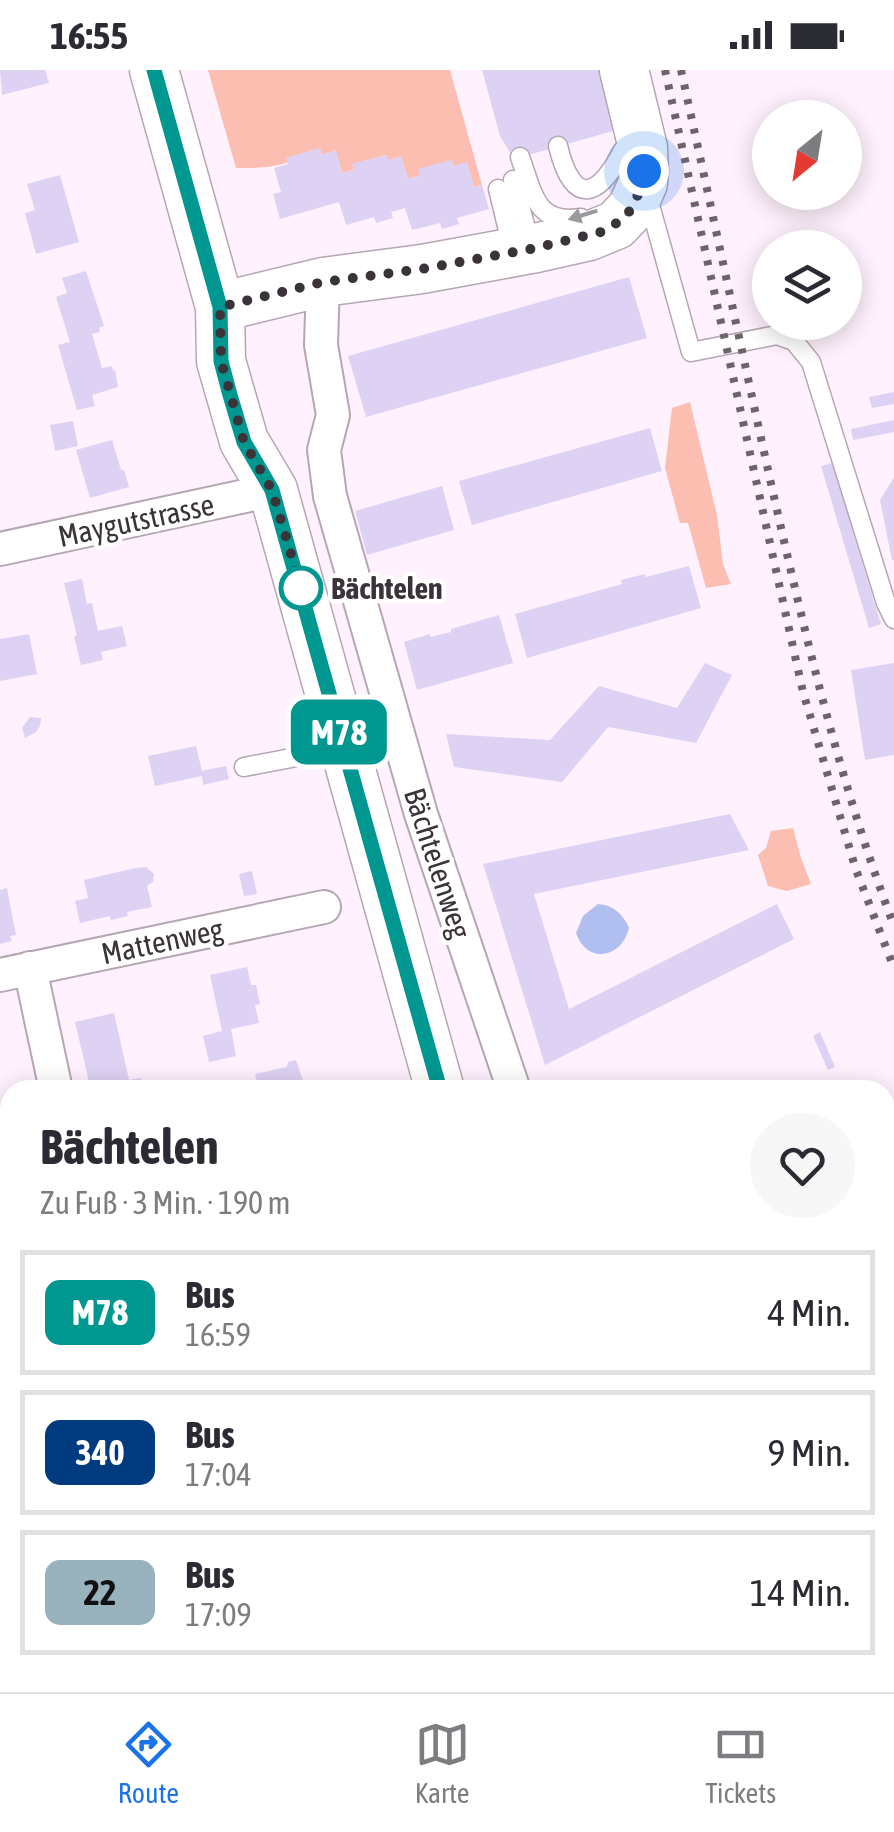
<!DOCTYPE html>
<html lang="de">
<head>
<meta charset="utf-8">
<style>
  :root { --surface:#fff; --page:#f7f7f7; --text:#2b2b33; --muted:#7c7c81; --line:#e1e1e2; --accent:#1a73e8 }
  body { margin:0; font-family:"Asap Condensed",sans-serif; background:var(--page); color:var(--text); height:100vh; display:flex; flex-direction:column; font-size:38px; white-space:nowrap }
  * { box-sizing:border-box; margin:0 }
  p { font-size:32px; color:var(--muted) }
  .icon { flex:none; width:55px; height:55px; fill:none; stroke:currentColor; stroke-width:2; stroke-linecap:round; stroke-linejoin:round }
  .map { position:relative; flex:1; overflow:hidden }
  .details { position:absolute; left:0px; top:1010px; width:895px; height:612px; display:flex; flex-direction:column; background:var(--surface); border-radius:30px 30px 0 0; box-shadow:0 5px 25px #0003 }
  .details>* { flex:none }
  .badge { padding:0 20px; border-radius:15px; font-size:35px; line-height:65px }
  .needle { width:65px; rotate:210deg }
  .fabs { position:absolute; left:752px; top:30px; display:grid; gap:20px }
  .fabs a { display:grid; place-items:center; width:110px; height:110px; border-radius:50%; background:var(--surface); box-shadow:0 5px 25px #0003; font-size:50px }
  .you { position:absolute; width:50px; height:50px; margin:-25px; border:8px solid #fff; border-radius:50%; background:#1a73e8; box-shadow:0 0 0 15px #1a73e833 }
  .map>.badge { position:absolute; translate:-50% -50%; box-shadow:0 0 0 5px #fff }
  .round { display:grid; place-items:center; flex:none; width:105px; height:105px; border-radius:52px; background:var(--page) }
  .headline { display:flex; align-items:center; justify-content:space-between; height:170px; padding:0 40px }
  h1 { font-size:48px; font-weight:700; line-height:75px }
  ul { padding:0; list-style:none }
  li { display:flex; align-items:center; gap:30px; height:125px; margin:0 20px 15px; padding:0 20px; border:5px solid var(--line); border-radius:0px }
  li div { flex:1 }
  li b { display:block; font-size:38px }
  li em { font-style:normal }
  li .badge { min-width:110px; font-weight:700; text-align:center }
  .status { display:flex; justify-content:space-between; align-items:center; height:70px; padding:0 50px; background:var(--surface); direction:ltr }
  .status svg { height:28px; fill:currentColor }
  .menu { display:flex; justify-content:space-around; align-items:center; height:140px; border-top:2px solid var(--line); background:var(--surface); font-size:28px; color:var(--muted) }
  .menu a { display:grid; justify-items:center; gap:5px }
  .menu .selected { color:var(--accent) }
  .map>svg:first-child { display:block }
  .green { fill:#fbbeb1 }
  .water { fill:#b0bff0 }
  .building { fill:#ded2f4 }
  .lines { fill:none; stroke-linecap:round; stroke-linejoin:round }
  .lane-casing { stroke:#b6a6b3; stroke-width:21 }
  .street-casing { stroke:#b6a6b3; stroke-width:36 }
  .secondary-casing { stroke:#b6a6b3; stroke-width:51 }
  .lane { stroke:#fff; stroke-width:18 }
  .street { stroke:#fff; stroke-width:32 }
  .secondary { stroke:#fff; stroke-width:48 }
  .rail { stroke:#6d646b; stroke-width:8; stroke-dasharray:5 10; stroke-linecap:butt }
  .oneway { fill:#9c999c }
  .line-casing { stroke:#fff; stroke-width:22 }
  .line { stroke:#009790; stroke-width:15 }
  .walk { stroke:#3a3339; stroke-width:10; stroke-dasharray:0 18 }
  .stop-dot { fill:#fff; stroke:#009790; stroke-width:5 }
  .labels { text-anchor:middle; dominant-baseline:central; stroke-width:9; stroke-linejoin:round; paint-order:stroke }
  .street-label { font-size:30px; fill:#3a3339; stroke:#fff }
  .stop-label { font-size:30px; font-weight:bold; fill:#3a3339; stroke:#fff; text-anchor:start }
</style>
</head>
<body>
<div class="status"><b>16:55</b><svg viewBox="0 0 49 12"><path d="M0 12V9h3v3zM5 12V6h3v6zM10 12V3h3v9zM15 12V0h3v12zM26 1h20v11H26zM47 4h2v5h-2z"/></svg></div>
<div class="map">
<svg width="894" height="1622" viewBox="0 0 894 1622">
  <rect width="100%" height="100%" fill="#fff1fd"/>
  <!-- green -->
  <g class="green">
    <path d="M 208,0 L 450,0 L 482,115 L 474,117 L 467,93 L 408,109 L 401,87 L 388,90 L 386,85 L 353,94 L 354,100 L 342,103 L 336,81 L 322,85 L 320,79 C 284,96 275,98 236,98 Z"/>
    <polygon points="690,332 717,445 723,494 731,514 706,518 688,453 680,453 665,398 672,338"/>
    <polygon points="793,758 801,788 811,814 787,821 768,816 758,785 766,778 771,761"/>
  </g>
  <!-- water -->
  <path class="water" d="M 598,834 C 613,835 623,844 629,858 C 622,888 587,895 576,863 L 583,846 Z"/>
  <!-- building -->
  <g class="building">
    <polygon points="0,0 45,0 49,13 2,25"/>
    <polygon points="482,0 599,0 615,56 613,61 514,89 500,66"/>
    <polygon points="320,78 322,85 336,80 342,103 354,100 352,94 386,85 388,90 401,86 408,109 420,106 418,99 452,90 454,96 467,92 474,117 482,115 489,139 457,148 459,154 442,159 440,153 412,160 405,138 391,142 393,148 376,153 374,147 346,155 339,132 280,149 273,124 281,122 274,98 288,94 286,88"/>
    <polygon points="60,105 79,172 36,184 25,143 35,140 27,114"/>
    <polygon points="86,201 104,256 99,258 100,262 92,264 102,298 112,296 113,301 115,300 118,317 92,325 95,336 77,340 58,275 70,272 56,227 67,223 62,208"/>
    <polygon points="629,207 647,268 366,347 348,286"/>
    <polygon points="894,322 894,334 872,338 869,327"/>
    <polygon points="894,350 894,362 853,370 851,359"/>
    <polygon points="73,351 78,376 55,381 50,355"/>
    <polygon points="650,358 662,401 472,455 459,411"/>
    <polygon points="112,370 121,400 124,400 129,417 90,428 76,380"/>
    <polygon points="832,393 881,554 869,558 821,396"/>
    <polygon points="894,407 894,490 892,490 880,430"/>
    <polygon points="442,416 454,460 367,485 355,441"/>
    <polygon points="689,496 701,538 527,588 515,544 622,514 621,510 645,504 646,507"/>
    <polygon points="82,509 87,534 92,533 98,561 122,556 127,576 101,582 103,590 81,595 74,566 77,566 64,513"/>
    <polygon points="499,545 513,593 417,620 404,572 430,564 430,567 451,562 451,559"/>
    <polygon points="29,564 37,604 0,611 0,569"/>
    <polygon points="705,593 732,605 696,673 608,657 562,712 454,697 446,664 550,670 599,616 677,638"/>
    <polygon points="894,593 894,685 865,690 851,600"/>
    <polygon points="30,647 41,648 40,656 36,662 25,668 22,658"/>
    <polygon points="196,676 202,701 226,696 229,709 203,715 202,706 155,716 148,686"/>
    <polygon points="730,744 749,780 534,824 569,939 777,834 794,869 545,995 483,794"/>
    <polygon points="146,797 154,804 153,812 147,816 152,837 127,842 128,846 111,850 110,846 80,853 75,831 88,828 84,810 135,798"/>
    <polygon points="252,801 257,824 244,826 239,804"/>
    <polygon points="7,818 16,865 10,866 12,871 0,874 0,820"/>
    <polygon points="247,897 251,915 256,915 260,934 255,935 259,953 231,959 236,986 209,992 203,966 222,961 210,905"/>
    <polygon points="114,943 129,1010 141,1008 144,1020 91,1020 75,952"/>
    <polygon points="820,962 835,997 828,1000 813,966"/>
    <polygon points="296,990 303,1010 295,1014 297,1020 259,1020 255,1004 287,997 288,992"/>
    <polygon points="0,1070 10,1097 10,1221 0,1225"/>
    <polygon points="894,1243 894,1514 885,1520 885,1244"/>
    <polygon points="10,1295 10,1349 0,1352 0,1298"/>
    <polygon points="0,1433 10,1461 10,1555 0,1558"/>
    <polygon points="10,1612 52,1612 55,1622 2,1622 0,1615"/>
    <polygon points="347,1612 405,1612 407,1622 350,1622"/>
  </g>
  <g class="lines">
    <defs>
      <g id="lane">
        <path d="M 558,76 C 573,138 599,128 623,80"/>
        <path d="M 520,87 C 533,122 535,155 581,148"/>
        <polyline points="513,110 531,177"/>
        <polyline points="498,119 513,181"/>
        <polyline points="648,128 691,282 777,265 794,271 811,292 886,533 894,549"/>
        <polyline points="244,697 343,678"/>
        <polyline points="894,1154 894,1158"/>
        <polyline points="885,1553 894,1548"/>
        <polyline points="323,1612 325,1622"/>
      </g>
      <g id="street">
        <polyline points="323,212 321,275 333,345 324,380 330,426 421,744 514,1020"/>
        <polyline points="0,479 273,420"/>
        <polyline points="30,898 56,1020"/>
        <polyline points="0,905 324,837"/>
        <polyline points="885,1106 894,1104"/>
        <polyline points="0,1248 10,1244"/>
      </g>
      <g id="secondary">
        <polyline points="154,0 220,237 221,291 244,371 273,420 440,1020"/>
        <polyline points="220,237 323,212 422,199 531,179 589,166 616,155 632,138 643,113 644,101 643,78 624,0"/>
        <polyline points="567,1612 569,1622"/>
      </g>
    </defs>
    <!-- lane casing -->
    <use href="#lane" class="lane-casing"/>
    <!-- street casing -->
    <use href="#street" class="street-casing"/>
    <!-- secondary casing -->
    <use href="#secondary" class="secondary-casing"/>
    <!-- lane -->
    <use href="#lane" class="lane"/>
    <!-- street -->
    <use href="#street" class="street"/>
    <!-- secondary -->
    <use href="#secondary" class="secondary"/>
    <!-- rail -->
    <g class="rail">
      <polyline points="665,0 803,622 856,800 894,898"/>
      <path d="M 681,0 C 711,136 740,273 770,409 C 804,561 839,711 894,856"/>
    </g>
  </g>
  <!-- one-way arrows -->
  <defs><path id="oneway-solid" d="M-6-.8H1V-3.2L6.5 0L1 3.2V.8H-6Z" transform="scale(2.5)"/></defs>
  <use class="oneway" href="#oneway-solid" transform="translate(583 145) rotate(163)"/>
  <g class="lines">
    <defs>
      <polyline id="line" points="154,0 220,237 221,291 230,325 244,372 272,420 440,1020"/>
    </defs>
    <!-- line casing -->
    <use href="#line" class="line-casing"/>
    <!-- line -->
    <use href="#line" class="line"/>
    <!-- walk -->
    <polyline class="walk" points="301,518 272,420 244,372 221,291 220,237 323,212 422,199 531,179 605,161 624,148 632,138 643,113 644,101"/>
  </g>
  <!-- markers -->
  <circle class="stop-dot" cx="301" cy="518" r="20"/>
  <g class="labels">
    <!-- street labels -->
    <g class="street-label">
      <text transform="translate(136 450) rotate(-12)">Maygutstrasse</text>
      <text transform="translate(438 793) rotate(72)">Bächtelenweg</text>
      <text transform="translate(162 871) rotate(-12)">Mattenweg</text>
    </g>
    <!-- stop labels -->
    <g class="stop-label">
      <text x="331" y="518">Bächtelen</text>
    </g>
  </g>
</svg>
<div class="fabs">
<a><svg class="needle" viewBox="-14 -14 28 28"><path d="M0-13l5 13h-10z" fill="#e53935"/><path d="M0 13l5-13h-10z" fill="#7c7c81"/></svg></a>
<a><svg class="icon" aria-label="layers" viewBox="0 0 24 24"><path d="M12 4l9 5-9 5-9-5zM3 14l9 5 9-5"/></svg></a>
</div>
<div class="you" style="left:644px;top:101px"></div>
<b class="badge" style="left:339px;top:662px;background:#009790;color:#fff">M78</b>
<section class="details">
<div class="headline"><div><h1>Bächtelen</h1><p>Zu Fuß · 3 Min. · 190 m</p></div><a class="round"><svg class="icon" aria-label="heart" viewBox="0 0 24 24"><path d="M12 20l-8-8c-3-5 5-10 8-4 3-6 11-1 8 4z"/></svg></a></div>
<ul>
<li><span class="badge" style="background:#009790;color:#fff">M78</span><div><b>Bus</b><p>16:59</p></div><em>4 Min.</em></li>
<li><span class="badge" style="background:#003b80;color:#fff">340</span><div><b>Bus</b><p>17:04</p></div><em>9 Min.</em></li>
<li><span class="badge" style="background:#99b3be;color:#111">22</span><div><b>Bus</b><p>17:09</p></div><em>14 Min.</em></li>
</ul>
</section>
</div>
<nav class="menu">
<a class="selected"><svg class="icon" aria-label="directions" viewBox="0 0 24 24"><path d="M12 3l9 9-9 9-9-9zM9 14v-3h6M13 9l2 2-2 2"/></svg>Route</a>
<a><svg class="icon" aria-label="map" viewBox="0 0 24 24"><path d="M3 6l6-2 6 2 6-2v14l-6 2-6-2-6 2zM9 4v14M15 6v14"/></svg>Karte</a>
<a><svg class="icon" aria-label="tickets" viewBox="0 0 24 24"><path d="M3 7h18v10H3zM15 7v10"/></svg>Tickets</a>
</nav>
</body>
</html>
